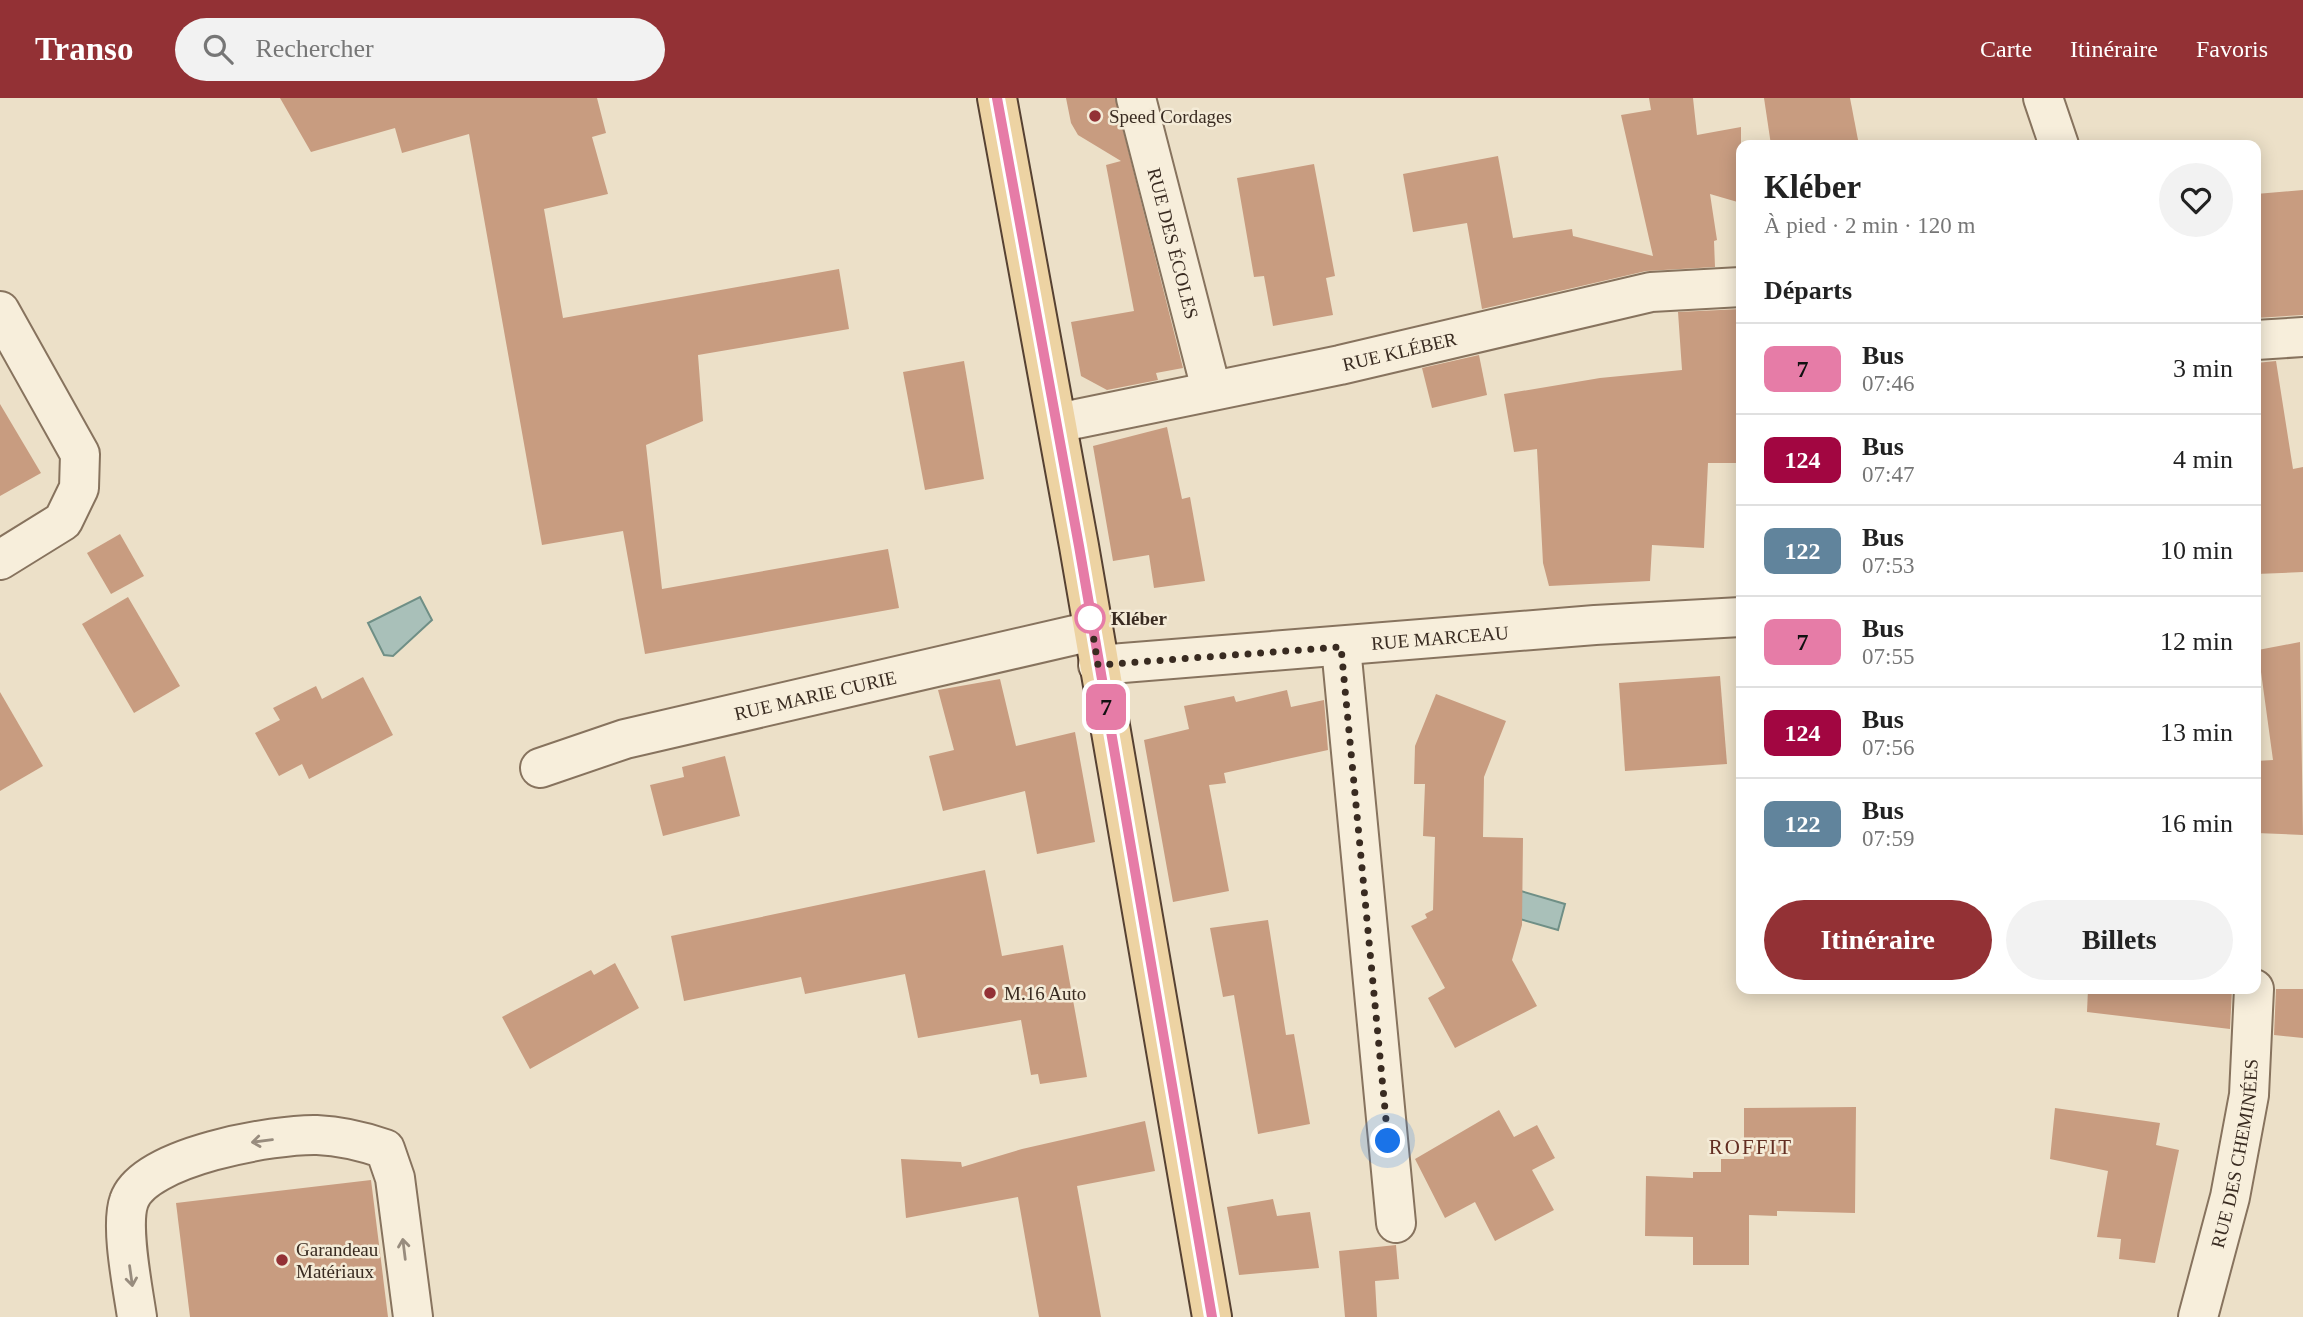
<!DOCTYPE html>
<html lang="fr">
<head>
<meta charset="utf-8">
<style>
  :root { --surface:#fff; --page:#f2f2f2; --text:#222; --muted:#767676; --line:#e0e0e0; --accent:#933135 }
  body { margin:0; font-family:Georgia,serif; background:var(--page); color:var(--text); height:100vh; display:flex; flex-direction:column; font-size:26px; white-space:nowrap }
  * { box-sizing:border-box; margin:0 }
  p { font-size:23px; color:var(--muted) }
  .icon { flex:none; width:38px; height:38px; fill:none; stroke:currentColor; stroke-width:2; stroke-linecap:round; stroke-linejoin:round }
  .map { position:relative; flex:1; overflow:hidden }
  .panel { position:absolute; left:1736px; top:42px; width:525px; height:854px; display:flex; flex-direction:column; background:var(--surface); border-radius:14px; box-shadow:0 4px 18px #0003 }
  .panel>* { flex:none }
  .badge { padding:0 14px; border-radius:10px; font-size:24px; line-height:46px }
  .you { position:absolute; width:35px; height:35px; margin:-18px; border:5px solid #fff; border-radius:50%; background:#1a73e8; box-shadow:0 0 0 10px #1a73e833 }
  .map>.badge { position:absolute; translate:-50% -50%; box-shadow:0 0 0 4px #fff }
  h2 { padding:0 28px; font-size:26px; line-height:63px }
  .round { display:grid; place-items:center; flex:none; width:74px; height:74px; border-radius:37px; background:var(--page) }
  .overview { display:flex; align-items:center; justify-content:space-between; height:119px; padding:0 28px }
  h1 { font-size:33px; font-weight:700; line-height:52px }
  .button { display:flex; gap:14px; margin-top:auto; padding:14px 28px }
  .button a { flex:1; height:80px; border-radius:42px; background:var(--accent); color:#fff; font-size:28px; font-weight:700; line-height:80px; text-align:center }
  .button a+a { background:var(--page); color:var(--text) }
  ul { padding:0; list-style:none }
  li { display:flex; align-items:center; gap:21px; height:91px; padding:0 28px; border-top:2px solid var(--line) }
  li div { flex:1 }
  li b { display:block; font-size:26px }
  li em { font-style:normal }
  li .badge { min-width:77px; font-weight:700; text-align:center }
  header { display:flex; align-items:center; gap:42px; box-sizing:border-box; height:98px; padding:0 35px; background:var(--accent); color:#fff }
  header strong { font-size:33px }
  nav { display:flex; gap:38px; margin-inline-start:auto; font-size:24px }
  .search { width:490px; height:63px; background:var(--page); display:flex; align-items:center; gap:18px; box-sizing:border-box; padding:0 24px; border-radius:38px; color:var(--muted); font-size:26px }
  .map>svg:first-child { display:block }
  .water { fill:#a9c0b9; stroke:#6f8f86; stroke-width:2 }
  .building { fill:#c89c80 }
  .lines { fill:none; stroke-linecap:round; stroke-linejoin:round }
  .minor-casing { stroke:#87735e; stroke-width:42 }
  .major-casing { stroke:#564132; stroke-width:42 }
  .minor { stroke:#f7eedb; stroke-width:38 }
  .major { stroke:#edd3a3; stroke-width:38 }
  .oneway { stroke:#988c7e }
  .line-casing { stroke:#fff; stroke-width:16 }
  .line { stroke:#e67ca7; stroke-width:10 }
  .walk { stroke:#392b21; stroke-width:7; stroke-dasharray:0 12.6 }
  .poi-dot { fill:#933135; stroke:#f4ebd7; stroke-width:2.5 }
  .stop-dot { fill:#fff; stroke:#e67ca7; stroke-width:3.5 }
  .labels { text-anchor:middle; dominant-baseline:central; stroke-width:5; stroke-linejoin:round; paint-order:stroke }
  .poi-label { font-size:19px; fill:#392b21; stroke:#f4ebd7; text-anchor:start }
  .street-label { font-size:19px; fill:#392b21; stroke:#f4ebd7 }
  .stop-label { font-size:19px; font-weight:bold; fill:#392b21; stroke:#f4ebd7; text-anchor:start }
  .neighbourhood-label { font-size:21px; letter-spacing:2px; fill:#632e22; stroke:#f4ebd7 }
</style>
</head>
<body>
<header>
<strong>Transo</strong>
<div class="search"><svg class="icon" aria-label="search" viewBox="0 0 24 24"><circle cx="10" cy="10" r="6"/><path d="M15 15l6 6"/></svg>Rechercher</div>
<nav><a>Carte</a><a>Itinéraire</a><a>Favoris</a></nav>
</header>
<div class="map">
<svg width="2303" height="1219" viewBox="0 0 2303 1219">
  <rect width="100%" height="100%" fill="#ece0c8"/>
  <!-- water -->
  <g class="water">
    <polygon points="420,499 432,522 393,558 384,557 368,525"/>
    <polygon points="1514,791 1565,806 1558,832 1506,817"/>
  </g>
  <!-- building -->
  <g class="building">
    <polygon points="280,0 597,0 606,35 592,39 608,96 544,111 563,220 839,171 849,231 698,257 703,323 646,347 662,491 888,451 899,510 645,556 623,433 542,447 469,36 402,55 395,30 311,54"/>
    <polygon points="1066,0 1115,0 1183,270 1156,275 1158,282 1107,292 1081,278 1071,224 1134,213 1106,67 1121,63 1078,37 1071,25"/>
    <polygon points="1649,0 1693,0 1697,37 1741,29 1741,105 1710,96 1717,142 1714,143 1715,169 1646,173 1482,211 1467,125 1413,134 1403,76 1498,58 1513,140 1572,131 1573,138 1653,158 1621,17 1651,12"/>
    <polygon points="1764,0 1850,0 1859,47 1771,47"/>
    <polygon points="1314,66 1335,178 1326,180 1333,217 1273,228 1264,178 1254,179 1237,80"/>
    <polygon points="2303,92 2303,217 2256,220 2256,96"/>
    <polygon points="1741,211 1740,365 1708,365 1704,450 1652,447 1650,483 1549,488 1543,465 1537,351 1514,354 1504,296 1600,280 1682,272 1678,214"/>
    <polygon points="1479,257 1487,297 1432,310 1422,270"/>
    <polygon points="964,263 984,381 925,392 903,274"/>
    <polygon points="2276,263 2293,371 2303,369 2303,474 2256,476 2256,265"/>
    <polygon points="0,306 41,375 0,398"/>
    <polygon points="1167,329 1182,401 1190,399 1205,483 1154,490 1149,457 1113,463 1093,348"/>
    <polygon points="120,436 144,478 111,496 87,455"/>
    <polygon points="128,499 180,588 134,615 82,526"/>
    <polygon points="2300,544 2303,737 2256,735 2256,663 2273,662 2258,552"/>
    <polygon points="1720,578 1727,666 1625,673 1619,585"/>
    <polygon points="363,579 393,637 309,681 302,666 279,678 255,635 280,622 273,610 316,588 322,601"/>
    <polygon points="1000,581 1016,648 1075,634 1095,744 1037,756 1025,693 943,713 929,658 954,652 938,592"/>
    <polygon points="1287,592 1291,609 1324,602 1328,652 1224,675 1226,685 1209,687 1229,793 1173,804 1144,642 1189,631 1184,608 1234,598 1236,604"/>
    <polygon points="0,594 43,668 0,693"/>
    <polygon points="1436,596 1506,623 1484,679 1483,739 1523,740 1522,827 1512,862 1537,908 1455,950 1428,900 1445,890 1411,828 1427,820 1425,816 1433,812 1435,739 1423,738 1425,686 1414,686 1415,648"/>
    <polygon points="725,658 740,718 663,738 650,687 684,679 682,669"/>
    <polygon points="985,772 1002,858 1063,847 1087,979 1040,986 1038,976 1031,977 1021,922 918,940 905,876 805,896 801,879 684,903 671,838"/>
    <polygon points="1268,822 1286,937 1294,936 1310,1026 1258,1036 1234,897 1223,899 1210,830"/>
    <polygon points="615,865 639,910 530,971 502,919 591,872 594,877"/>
    <polygon points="2088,891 2232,891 2230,931 2087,914"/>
    <polygon points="2276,891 2303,891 2303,940 2274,937"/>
    <polygon points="1856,1009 1855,1115 1777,1113 1777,1118 1749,1117 1749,1167 1693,1167 1693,1139 1645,1138 1646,1078 1693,1080 1693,1074 1721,1074 1721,1061 1744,1061 1744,1010"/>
    <polygon points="2055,1010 2160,1025 2156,1047 2179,1052 2155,1165 2119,1161 2121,1141 2097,1139 2108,1073 2050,1061"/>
    <polygon points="1499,1012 1514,1039 1537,1027 1555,1060 1532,1072 1554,1112 1495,1143 1475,1104 1445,1120 1415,1061"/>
    <polygon points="1145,1023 1155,1073 1077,1088 1101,1219 1039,1219 1018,1099 906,1120 901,1061 961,1064 962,1069 1022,1051"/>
    <polygon points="371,1082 388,1219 190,1219 176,1105"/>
    <polygon points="1273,1101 1277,1118 1310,1114 1319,1170 1239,1177 1227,1109"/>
    <polygon points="1396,1147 1399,1181 1375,1183 1377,1219 1345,1219 1339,1153"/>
  </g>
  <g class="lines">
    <defs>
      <g id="minor">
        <path id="s1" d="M 1136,0 L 1211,291"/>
        <polyline points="2043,0 2059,47"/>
        <polyline points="0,213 80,356 79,390 63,423 0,462"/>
        <polyline points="2256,242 2303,239"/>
        <path id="s2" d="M 1057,325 L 1340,267 L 1651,194 L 1741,189"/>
        <polyline points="1341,549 1396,1125"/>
        <path id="s3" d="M 1098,567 L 1595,527 L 1741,519"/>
        <path id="s4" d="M 540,670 L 625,641 L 1092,533"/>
        <path d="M 137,1219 C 133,1191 120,1128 129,1103 C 144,1058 275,1036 317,1037 C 342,1038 362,1043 385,1051 L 395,1080 L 413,1219"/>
        <path id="s5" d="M 2198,1219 L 2230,1099 L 2249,997 L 2254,891"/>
      </g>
      <polyline id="major" points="997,0 1079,448 1212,1219"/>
    </defs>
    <!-- minor casing -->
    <use href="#minor" class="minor-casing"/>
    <!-- major casing -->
    <use href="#major" class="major-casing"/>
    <!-- minor -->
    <use href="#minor" class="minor"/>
    <!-- major -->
    <use href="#major" class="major"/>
  </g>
  <!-- one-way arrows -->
  <defs><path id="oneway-shaft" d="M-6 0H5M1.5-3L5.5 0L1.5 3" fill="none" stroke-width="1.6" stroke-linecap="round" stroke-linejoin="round" transform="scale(1.75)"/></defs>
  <g class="oneway">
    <use href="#oneway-shaft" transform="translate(262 1043) rotate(173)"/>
    <use href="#oneway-shaft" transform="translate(404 1151) rotate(-97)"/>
    <use href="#oneway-shaft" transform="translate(131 1178) rotate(82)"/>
  </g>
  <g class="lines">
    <defs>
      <polyline id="line" points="997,0 1079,448 1212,1219"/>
    </defs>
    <!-- line casing -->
    <use href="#line" class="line-casing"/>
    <!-- line -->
    <use href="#line" class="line"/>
    <!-- walk -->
    <polyline class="walk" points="1090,520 1089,512 1098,567 1341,549 1388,1043"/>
  </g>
  <!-- markers -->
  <g class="poi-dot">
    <circle cx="1095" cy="18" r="7"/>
    <circle cx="990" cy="895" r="7"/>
    <circle cx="282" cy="1162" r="7"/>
  </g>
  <circle class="stop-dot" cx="1090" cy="520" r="14"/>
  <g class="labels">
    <!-- poi labels -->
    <g class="poi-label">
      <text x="1109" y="18">Speed Cordages</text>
      <text x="1004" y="895">M.16 Auto</text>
      <text x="296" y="1151">Garandeau<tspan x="296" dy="22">Matériaux</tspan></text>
    </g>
    <!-- street labels -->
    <g class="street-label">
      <text stroke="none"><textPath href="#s1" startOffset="150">RUE DES ÉCOLES</textPath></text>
      <text stroke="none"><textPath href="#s2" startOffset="350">RUE KLÉBER</textPath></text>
      <text stroke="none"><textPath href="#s3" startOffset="343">RUE MARCEAU</textPath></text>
      <text stroke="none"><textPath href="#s4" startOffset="285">RUE MARIE CURIE</textPath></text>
      <text stroke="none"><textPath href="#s5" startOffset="168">RUE DES CHEMINÉES</textPath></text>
    </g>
    <!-- stop labels -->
    <g class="stop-label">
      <text x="1111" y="520">Kléber</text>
    </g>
    <!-- neighbourhood labels -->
    <g class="neighbourhood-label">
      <text x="1751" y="1049">ROFFIT</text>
    </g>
  </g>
</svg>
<div class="you" style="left:1388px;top:1043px"></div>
<b class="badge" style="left:1106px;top:609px;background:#e67ca7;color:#111">7</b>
<section class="panel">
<div class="overview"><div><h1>Kléber</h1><p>À pied · 2 min · 120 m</p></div><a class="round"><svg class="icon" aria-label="heart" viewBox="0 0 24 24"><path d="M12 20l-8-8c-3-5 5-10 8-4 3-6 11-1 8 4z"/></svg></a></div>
<h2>Départs</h2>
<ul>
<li><span class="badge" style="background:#e67ca7;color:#111">7</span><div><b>Bus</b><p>07:46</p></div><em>3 min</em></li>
<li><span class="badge" style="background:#a20641;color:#fff">124</span><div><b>Bus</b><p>07:47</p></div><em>4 min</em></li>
<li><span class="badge" style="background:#61849c;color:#fff">122</span><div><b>Bus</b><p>07:53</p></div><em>10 min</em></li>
<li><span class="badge" style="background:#e67ca7;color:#111">7</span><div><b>Bus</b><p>07:55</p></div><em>12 min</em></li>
<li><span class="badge" style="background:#a20641;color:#fff">124</span><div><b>Bus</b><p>07:56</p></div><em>13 min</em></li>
<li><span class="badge" style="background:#61849c;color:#fff">122</span><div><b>Bus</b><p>07:59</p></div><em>16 min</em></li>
</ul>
<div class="button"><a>Itinéraire</a><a>Billets</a></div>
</section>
</div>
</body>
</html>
